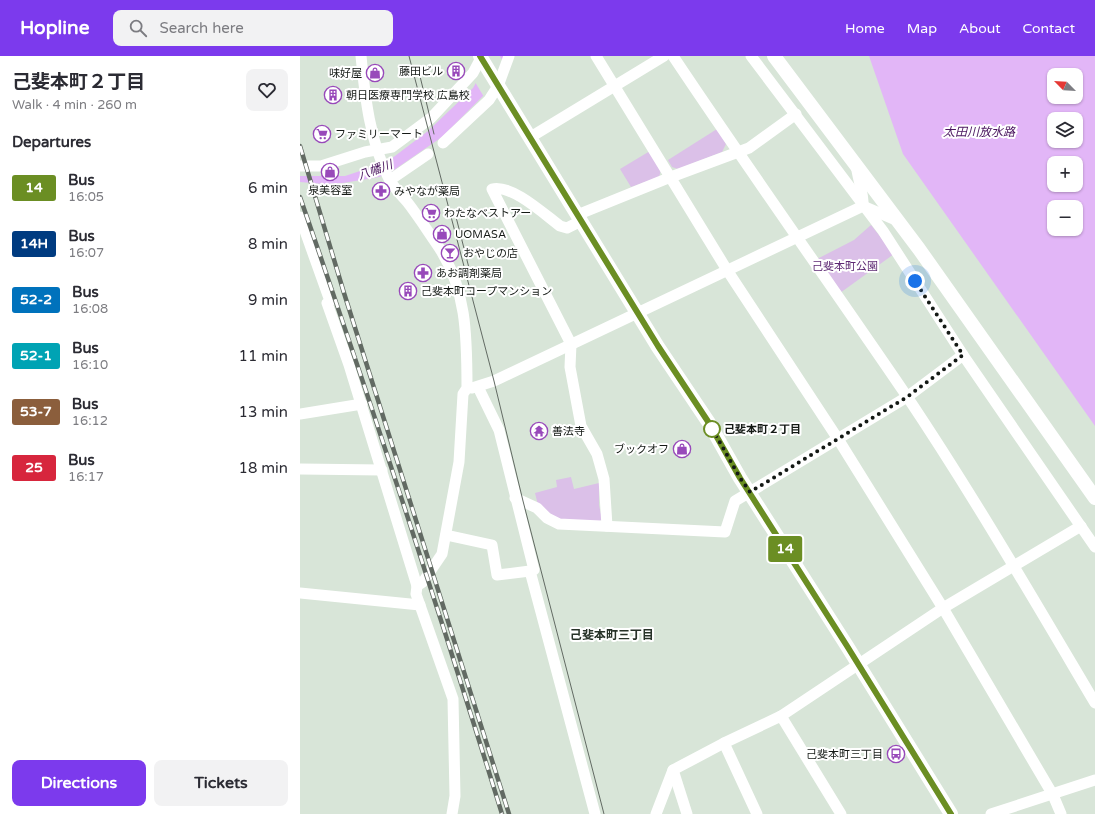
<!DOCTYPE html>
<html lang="en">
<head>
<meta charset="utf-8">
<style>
  :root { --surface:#fff; --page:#f2f2f3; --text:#2b2b33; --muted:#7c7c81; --accent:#7c3aed }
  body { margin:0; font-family:"Varela Round","Noto Sans JP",sans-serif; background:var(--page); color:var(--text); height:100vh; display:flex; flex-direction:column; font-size:15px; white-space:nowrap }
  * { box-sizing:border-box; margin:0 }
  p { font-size:13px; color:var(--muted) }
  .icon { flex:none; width:22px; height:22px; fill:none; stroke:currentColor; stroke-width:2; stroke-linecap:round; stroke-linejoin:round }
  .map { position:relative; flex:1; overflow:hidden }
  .side { display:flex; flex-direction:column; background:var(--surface); width:300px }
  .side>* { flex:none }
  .badge { padding:0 8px; border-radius:3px; font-size:14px; line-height:26px }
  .needle { width:26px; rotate:294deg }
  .buttons { position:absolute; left:747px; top:12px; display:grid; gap:8px }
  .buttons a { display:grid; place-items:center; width:36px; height:36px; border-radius:8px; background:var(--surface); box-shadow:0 1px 3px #0004; font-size:20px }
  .you { position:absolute; width:20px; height:20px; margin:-10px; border:3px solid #fff; border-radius:50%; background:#1a73e8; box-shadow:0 0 0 6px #1a73e833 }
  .map>.badge { position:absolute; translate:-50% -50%; box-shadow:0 0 0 2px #fff }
  h2 { padding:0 12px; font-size:15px; line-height:36px }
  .round { display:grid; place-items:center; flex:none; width:42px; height:42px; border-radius:8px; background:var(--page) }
  .head { display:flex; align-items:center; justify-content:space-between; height:68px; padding:0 12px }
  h1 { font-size:19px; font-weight:700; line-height:30px }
  .cta { display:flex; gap:8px; margin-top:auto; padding:8px 12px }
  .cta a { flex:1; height:46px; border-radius:8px; background:var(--accent); color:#fff; font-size:16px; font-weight:700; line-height:46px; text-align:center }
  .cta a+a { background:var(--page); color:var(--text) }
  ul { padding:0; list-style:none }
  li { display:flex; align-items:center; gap:12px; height:56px; padding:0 12px }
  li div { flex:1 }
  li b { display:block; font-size:15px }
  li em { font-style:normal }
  li .badge { min-width:44px; font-weight:700; text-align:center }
  header { display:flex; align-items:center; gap:24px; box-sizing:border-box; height:56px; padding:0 20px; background:var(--accent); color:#fff }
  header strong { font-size:19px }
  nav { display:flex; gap:22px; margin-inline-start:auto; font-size:14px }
  .search { width:280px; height:36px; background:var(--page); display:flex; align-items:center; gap:10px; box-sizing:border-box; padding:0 14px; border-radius:8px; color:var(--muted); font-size:15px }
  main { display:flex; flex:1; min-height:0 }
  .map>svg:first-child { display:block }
  .green { fill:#dbc0e8 }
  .water { fill:#e2b6f7; fill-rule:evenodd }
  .pier { fill:#d8e5d8 }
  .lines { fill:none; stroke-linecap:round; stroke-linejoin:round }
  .minor { stroke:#fff; stroke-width:11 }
  .tertiary { stroke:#fff; stroke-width:14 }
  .tram { stroke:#626a63; stroke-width:1 }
  .rail-casing { stroke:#626a63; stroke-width:4.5 }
  .rail { stroke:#fff; stroke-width:3; stroke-dasharray:9; stroke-linecap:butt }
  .line-casing { stroke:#fff; stroke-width:9 }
  .line { stroke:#6b8e23; stroke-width:6 }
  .walk { stroke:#141915; stroke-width:4; stroke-dasharray:0 7.2 }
  .stop-dot { fill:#fff; stroke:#6b8e23; stroke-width:2 }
  .labels { text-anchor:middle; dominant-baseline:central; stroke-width:4; stroke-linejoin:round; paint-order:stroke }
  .poi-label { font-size:11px; fill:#141915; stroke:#fff; text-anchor:start }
  .park-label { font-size:11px; fill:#5d2973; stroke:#fff }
  .stop-label { font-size:11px; font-weight:bold; fill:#141915; stroke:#fff; text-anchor:start }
  .water-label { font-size:12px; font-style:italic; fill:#49145e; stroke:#fff }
  .neighbourhood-label { font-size:12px; font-weight:bold; fill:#273228; stroke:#fff }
</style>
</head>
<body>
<header>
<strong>Hopline</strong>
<div class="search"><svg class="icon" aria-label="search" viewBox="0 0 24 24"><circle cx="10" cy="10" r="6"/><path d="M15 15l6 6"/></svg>Search here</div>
<nav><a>Home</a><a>Map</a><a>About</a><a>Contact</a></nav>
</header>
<main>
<section class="side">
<div class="head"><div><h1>己斐本町２丁目</h1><p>Walk · 4 min · 260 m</p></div><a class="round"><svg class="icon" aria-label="heart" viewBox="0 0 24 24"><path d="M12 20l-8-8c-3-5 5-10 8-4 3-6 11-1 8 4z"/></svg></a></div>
<h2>Departures</h2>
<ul>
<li><span class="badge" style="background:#6b8e23;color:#fff">14</span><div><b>Bus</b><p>16:05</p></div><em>6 min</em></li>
<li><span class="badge" style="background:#003b80;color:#fff">14H</span><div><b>Bus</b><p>16:07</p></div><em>8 min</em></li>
<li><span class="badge" style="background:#0072bc;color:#fff">52-2</span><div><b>Bus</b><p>16:08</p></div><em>9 min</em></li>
<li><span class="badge" style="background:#00a3b4;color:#fff">52-1</span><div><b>Bus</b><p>16:10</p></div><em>11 min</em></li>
<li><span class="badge" style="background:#8b5e3c;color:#fff">53-7</span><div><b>Bus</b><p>16:12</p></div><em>13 min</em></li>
<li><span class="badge" style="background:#d7263d;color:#fff">25</span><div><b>Bus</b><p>16:17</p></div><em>18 min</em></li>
</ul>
<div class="cta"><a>Directions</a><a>Tickets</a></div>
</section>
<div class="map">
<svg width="795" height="758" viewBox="0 0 795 758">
  <rect width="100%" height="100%" fill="#d8e5d8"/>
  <!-- green -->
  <g class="green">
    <polygon points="417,73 426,88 422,96 378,113 372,111 368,104"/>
    <polygon points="350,95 361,114 359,121 331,131 320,113"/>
    <polygon points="571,169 594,198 540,237 517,203 554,184"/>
    <polygon points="271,421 274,433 299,427 299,449 302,463 298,467 259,464 238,449 235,437 257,431 256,424"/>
  </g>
  <!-- water -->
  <g class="water">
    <polygon points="191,0 205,0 184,39 142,81 91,116 79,121 43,127 23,128 0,126 0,120 45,120 87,106 128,75 173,32"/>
    <path d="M 569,0 L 795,0 L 795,370 L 603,98 ZM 754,19 L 776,19 L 776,41 L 754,41 ZM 754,63 L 776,63 L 776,85 L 754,85 ZM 754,107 L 776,107 L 776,129 L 754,129 ZM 754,151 L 776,151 L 776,173 L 754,173 Z"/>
  </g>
  <!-- pier -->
  <polygon class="pier" points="190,0 200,0 204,7 184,41 175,26"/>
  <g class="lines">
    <!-- minor -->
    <g class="minor">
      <path d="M 61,0 C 65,41 70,86 89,123 C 94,132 102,140 108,147 C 118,160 127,174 136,187 C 167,231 167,281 167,332 L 163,338 L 159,406 L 142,498 L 123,526 L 117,530 L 116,538 L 153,643 L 155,740 L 152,758"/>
      <polyline points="296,0 427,214 538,383 643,552 753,739 761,758"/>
      <path d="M 373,0 C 449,114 529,226 606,339 C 673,439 734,544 795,647"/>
      <polyline points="451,0 583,175 663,299 795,491"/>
      <polyline points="229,82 364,0"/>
      <polyline points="143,87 189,44 198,30 209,0"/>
      <path d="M 556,107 C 557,123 564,136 563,150 L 598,165"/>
      <polyline points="0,110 21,110 65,96 92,91 131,62 173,17 182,0"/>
      <polyline points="90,124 128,98"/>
      <polyline points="277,159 371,121 449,92 496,58"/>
      <polyline points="0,161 30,245 27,247 49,309 117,530"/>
      <path d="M 281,165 L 267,172 L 260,170 C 244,158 212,128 192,133 L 271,288 L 270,311 L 281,370 L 297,398 L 304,423 L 307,470"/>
      <polyline points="178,331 199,374 234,514 230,515 295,758"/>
      <polyline points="172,332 194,325 563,150"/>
      <polyline points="0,358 62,348"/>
      <polyline points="0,413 82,414"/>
      <polyline points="215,442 237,452 247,462 259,468 425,476 435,445 607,341 663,299"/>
      <polyline points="146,479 192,489 197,519 230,515"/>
      <polyline points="0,537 120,549"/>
      <polyline points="481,660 541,758"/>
      <polyline points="424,687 457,758"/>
      <polyline points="373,714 387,758"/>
      <polyline points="356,758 373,714 424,687 481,660 643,552 781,470"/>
      <polyline points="691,758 795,724"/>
    </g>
    <!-- tertiary -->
    <g class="tertiary">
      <polyline points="180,0 358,291 409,367 440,422 547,590 651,758"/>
      <polyline points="474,0 619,193 795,442"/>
    </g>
    <!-- tram -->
    <g class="tram">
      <polyline points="109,0 194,325 223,445 304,758"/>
      <polyline points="118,12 134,78"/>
      <polyline points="155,157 169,212"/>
    </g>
    <defs>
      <g id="rail">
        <polyline points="0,90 44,237 209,758"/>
        <path d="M 0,141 C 71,346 138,551 202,758"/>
      </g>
    </defs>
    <!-- rail casing -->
    <use href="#rail" class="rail-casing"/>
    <!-- rail -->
    <use href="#rail" class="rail"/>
  </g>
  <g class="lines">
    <defs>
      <polyline id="line" points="180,0 358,290 409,367 440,422 547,590 651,758"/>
    </defs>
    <!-- line casing -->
    <use href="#line" class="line-casing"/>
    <!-- line -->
    <use href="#line" class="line"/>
    <!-- walk -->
    <polyline class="walk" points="412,373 409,367 440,422 450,436 607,341 663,299 615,225"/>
  </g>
  <!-- icons -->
  <defs>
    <symbol id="building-ring" viewBox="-11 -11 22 22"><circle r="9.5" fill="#fff" stroke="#9849ba" stroke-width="1.5"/><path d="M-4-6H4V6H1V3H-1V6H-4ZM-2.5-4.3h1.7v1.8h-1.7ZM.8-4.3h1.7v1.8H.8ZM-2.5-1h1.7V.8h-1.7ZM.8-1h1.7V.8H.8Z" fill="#9849ba"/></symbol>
    <symbol id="shop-ring" viewBox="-11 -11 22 22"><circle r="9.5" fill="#fff" stroke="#9849ba" stroke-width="1.5"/><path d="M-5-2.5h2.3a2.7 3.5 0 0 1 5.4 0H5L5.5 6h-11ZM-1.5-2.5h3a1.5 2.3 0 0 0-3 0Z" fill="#9849ba"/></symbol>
    <symbol id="supermarket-ring" viewBox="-11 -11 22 22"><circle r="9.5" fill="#fff" stroke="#9849ba" stroke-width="1.5"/><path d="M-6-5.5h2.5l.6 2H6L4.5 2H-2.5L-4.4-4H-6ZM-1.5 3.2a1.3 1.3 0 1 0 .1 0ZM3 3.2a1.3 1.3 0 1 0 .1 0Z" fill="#9849ba"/></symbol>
    <symbol id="pharmacy-ring" viewBox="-11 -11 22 22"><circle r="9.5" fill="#fff" stroke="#9849ba" stroke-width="1.5"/><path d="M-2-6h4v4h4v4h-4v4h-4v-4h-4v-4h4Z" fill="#9849ba"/></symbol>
    <symbol id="bar-ring" viewBox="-11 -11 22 22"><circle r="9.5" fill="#fff" stroke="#9849ba" stroke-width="1.5"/><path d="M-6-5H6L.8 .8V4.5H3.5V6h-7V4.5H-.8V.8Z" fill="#9849ba"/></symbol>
    <symbol id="temple-ring" viewBox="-11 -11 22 22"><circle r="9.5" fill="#fff" stroke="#9849ba" stroke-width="1.5"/><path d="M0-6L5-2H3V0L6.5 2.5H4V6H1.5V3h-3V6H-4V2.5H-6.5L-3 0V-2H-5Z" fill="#9849ba"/></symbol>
    <symbol id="bus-ring" viewBox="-11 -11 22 22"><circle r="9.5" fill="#fff" stroke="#9849ba" stroke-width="1.5"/><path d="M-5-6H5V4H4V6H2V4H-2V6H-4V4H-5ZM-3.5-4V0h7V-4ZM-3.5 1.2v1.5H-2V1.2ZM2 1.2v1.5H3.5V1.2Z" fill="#9849ba"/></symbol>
  </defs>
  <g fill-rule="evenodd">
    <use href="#building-ring" x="146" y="5" width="20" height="20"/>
    <use href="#shop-ring" x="65" y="7" width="20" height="20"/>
    <use href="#building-ring" x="23" y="29" width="20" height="20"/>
    <use href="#supermarket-ring" x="12" y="68" width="20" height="20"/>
    <use href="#shop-ring" x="20" y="106" width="20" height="20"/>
    <use href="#pharmacy-ring" x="71" y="125" width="20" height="20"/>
    <use href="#supermarket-ring" x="121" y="147" width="20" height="20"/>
    <use href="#shop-ring" x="132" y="168" width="20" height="20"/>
    <use href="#bar-ring" x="140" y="187" width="20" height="20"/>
    <use href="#pharmacy-ring" x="113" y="207" width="20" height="20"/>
    <use href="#building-ring" x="98" y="225" width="20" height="20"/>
    <use href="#temple-ring" x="229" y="365" width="20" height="20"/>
    <use href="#shop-ring" x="372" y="383" width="20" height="20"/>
    <use href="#bus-ring" x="586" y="688" width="20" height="20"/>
  </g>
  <!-- markers -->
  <circle class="stop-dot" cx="412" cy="373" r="8"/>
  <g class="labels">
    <!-- poi labels -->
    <g class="poi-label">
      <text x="143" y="15" text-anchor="end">藤田ビル</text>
      <text x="62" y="17" text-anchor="end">味好屋</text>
      <text x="46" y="39">朝日医療専門学校 広島校</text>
      <text x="35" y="78">ファミリーマート</text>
      <text x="30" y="134" text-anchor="middle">泉美容室</text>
      <text x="94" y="135">みやなが薬局</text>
      <text x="144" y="157">わたなべストアー</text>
      <text x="155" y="178">UOMASA</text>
      <text x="163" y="197">おやじの店</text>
      <text x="136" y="217">あお調剤薬局</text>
      <text x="121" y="235">己斐本町コープマンション</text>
      <text x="252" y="375">善法寺</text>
      <text x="369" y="393" text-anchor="end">ブックオフ</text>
      <text x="583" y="698" text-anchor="end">己斐本町三丁目</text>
    </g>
    <!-- park labels -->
    <g class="park-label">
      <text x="545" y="210">己斐本町公園</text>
    </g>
    <!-- stop labels -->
    <g class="stop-label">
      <text x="424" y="373">己斐本町２丁目</text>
    </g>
    <!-- water labels -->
    <g class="water-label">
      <text x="679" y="76">太田川放水路</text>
      <text transform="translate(75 114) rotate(-20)">八幡川</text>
    </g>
    <!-- neighbourhood labels -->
    <g class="neighbourhood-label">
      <text x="312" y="579">己斐本町三丁目</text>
    </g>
  </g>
</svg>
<div class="buttons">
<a><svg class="needle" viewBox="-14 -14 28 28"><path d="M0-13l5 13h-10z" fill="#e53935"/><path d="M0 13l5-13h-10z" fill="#7c7c81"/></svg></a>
<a><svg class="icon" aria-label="layers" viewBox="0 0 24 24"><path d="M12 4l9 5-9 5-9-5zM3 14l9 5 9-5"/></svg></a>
<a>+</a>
<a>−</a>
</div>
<div class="you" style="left:615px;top:225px"></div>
<b class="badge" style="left:485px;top:493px;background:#6b8e23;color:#fff">14</b>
</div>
</main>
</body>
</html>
